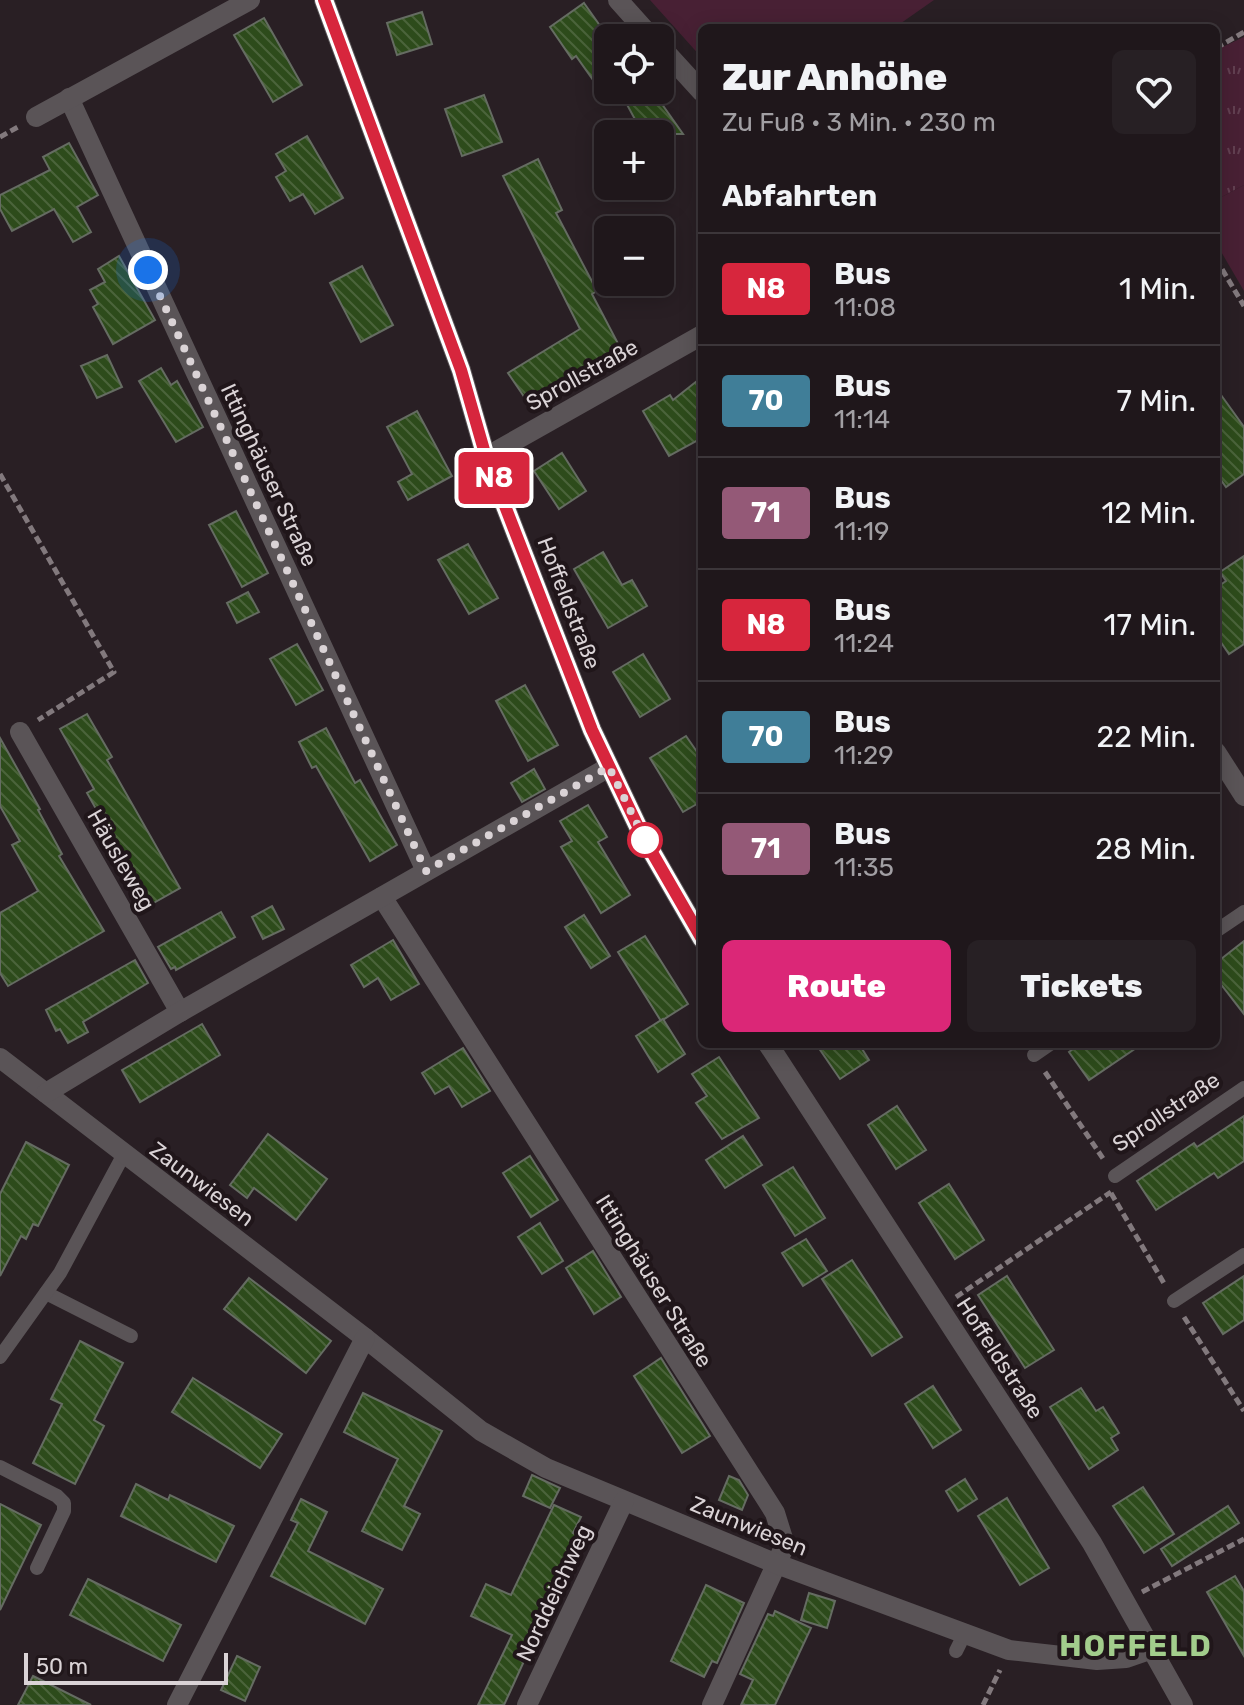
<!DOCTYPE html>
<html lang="de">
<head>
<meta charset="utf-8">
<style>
  :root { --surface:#1f171b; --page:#272024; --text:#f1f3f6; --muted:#a19fa3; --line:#3c363a; --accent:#db2777 }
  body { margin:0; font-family:Rubik,sans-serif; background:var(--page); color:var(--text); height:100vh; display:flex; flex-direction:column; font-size:30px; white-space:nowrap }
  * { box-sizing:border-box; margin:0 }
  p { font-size:26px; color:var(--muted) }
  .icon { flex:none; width:44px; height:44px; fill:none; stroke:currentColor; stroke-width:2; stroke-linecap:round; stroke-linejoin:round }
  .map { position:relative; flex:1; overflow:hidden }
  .side { position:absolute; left:698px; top:24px; width:522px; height:1024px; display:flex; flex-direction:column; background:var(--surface); border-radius:12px; box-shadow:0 4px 20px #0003,0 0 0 2px var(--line) }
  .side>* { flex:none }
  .badge { padding:0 16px; border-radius:6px; font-size:28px; line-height:52px }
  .tools { position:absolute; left:594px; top:24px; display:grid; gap:16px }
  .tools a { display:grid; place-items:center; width:80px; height:80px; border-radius:12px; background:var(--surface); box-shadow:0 4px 20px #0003,0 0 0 2px var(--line); font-size:40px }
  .scale { position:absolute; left:24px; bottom:20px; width:204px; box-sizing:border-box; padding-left:8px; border:4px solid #dad3d6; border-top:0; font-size:22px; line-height:28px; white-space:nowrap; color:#dad3d6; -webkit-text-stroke:6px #20161a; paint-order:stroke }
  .you { position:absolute; width:40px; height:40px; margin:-20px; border:6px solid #fff; border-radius:50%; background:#1a73e8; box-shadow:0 0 0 12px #1a73e833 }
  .map>.badge { position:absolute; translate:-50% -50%; box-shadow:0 0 0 4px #fff }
  h2 { padding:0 24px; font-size:30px; line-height:72px }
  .round { display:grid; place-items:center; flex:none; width:84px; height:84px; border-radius:12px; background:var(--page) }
  .headline { display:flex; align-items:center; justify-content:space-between; height:136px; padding:0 24px }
  h1 { font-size:38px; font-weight:800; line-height:60px }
  .cta { display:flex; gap:16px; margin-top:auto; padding:16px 24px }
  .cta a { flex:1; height:92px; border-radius:12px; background:var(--accent); color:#fff; font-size:32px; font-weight:800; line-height:92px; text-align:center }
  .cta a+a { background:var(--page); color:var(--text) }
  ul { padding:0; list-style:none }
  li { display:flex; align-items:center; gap:24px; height:112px; padding:0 24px; border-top:2px solid var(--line) }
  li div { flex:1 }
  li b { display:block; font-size:30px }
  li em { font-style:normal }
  li .badge { min-width:88px; font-weight:700; text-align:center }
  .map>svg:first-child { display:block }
  .grass { fill:url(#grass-tufts) }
  .green { fill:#482034 }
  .building { fill:url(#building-back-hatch); stroke:#656c62; stroke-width:2 }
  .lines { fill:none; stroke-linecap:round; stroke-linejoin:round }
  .path { stroke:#82797d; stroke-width:5; stroke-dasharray:8 4; stroke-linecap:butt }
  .service { stroke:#5a5457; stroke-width:14 }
  .minor { stroke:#5a5457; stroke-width:20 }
  .tertiary { stroke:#5a5457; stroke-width:20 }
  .line-casing { stroke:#fff; stroke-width:18 }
  .line { stroke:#d7263d; stroke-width:12 }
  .walk { stroke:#dad3d6; stroke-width:8; stroke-dasharray:0 14.4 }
  .stop-dot { fill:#fff; stroke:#d7263d; stroke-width:4 }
  .labels { text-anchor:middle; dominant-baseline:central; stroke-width:8; stroke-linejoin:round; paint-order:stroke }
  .street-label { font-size:22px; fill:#dad3d6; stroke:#20161a }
  .district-label { font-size:30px; font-weight:bold; letter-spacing:2px; fill:#a2cd8c; stroke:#20161a }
</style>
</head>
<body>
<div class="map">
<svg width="1244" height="1705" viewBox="0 0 1244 1705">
  <defs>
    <pattern id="grass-tufts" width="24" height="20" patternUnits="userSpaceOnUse" patternTransform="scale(2)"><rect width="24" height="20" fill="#482034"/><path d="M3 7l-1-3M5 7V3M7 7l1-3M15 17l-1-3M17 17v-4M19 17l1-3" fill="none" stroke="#624051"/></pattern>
    <pattern id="building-back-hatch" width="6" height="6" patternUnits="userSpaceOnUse" patternTransform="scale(2)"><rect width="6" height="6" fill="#2d4b1b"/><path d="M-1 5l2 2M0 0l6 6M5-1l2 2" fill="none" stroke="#4b643b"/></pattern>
  </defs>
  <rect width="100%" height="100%" fill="#291f24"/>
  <!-- grass -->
  <polygon class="grass" points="1244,37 1244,185 1216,200 1216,50"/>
  <!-- green -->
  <g class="green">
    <polygon points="650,0 934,0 894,28 702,28 702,58"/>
    <polygon points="1244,185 1244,291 1216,243 1216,200"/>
  </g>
  <!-- building -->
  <g class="building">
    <polygon points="584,3 608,37 608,101 576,56 572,59 550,27"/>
    <polygon points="422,12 432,44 397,55 387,23"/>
    <polygon points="264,18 302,85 273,102 234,35"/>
    <polygon points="646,90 652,90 683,134 643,134 625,101"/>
    <polygon points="484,95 502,142 462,156 445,109"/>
    <polygon points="307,136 343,198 315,214 303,194 290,201 276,177 286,171 276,154"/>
    <polygon points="69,143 98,195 77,207 91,232 73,242 54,209 12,231 0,209 0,195 50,170 43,157"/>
    <polygon points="538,159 562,210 556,213 597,291 592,294 623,353 581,375 531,407 508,373 580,329 503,176"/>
    <polygon points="119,256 155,320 113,344 93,307 98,304 90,290 105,282 98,269"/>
    <polygon points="362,266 393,325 361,342 330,283"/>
    <polygon points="107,355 122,387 97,398 81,366"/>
    <polygon points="161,368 171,385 177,381 203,427 176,442 139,381"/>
    <polygon points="702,377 702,438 669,456 643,411 670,395 673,400"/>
    <polygon points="1216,388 1244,427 1244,474 1226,487 1216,473"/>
    <polygon points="417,411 452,476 408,500 398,482 412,474 387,427"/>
    <polygon points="562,453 586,491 559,509 534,471"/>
    <polygon points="236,511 268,573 242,587 209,525"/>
    <polygon points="468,544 498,598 469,614 438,560"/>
    <polygon points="603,552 622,585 632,580 647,606 608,628 574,569"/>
    <polygon points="1244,556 1244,644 1229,654 1216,635 1216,588 1226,581 1220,572"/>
    <polygon points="248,592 259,612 237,623 227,603"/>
    <polygon points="297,644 323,690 296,705 270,659"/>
    <polygon points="643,654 670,699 640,717 613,672"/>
    <polygon points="525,685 558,745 528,761 496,701"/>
    <polygon points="87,714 112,757 107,760 180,888 150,905 87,793 94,789 60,729"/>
    <polygon points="326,728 355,783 360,780 397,845 370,861 316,766 312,768 299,742"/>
    <polygon points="686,736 702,759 702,801 683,812 650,758"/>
    <polygon points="0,738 40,809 38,810 62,854 59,856 104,931 8,986 0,973 0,913 38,891 12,845 20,841 0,806"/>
    <polygon points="534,769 545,789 522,802 511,783"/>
    <polygon points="588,805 607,837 598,842 630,895 601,913 561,847 572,841 560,821"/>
    <polygon points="272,906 284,929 263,939 252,917"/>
    <polygon points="221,912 235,937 176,970 175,967 171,969 158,947"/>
    <polygon points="584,915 610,956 591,968 565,927"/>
    <polygon points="645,936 688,1004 661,1021 618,952"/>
    <polygon points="393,940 419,984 391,1000 378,978 364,987 351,965"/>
    <polygon points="1244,941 1244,1014 1216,978 1216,963"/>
    <polygon points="135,960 148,983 83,1022 88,1032 68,1043 60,1029 56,1031 46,1010"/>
    <polygon points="663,1019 685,1054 658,1072 636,1036"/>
    <polygon points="202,1024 220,1055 140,1102 122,1070"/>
    <polygon points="816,1044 859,1044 869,1060 840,1079"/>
    <polygon points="1080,1044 1142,1044 1089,1080 1069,1052"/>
    <polygon points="463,1048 490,1091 462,1107 449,1086 435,1094 422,1073"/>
    <polygon points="719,1057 759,1118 722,1139 696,1103 707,1096 692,1074"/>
    <polygon points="897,1106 926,1150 896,1169 868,1125"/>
    <polygon points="1244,1116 1244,1161 1218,1178 1214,1173 1156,1210 1137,1181 1194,1143 1197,1147"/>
    <polygon points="268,1134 327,1179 296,1220 254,1188 247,1198 230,1185"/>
    <polygon points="743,1136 762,1165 725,1188 706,1160"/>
    <polygon points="26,1142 69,1165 38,1226 33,1224 26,1239 21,1236 0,1276 0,1194"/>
    <polygon points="530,1156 558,1200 531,1217 503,1173"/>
    <polygon points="793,1167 825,1218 795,1236 763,1185"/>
    <polygon points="949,1184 984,1240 955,1259 919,1203"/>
    <polygon points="540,1223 563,1261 542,1274 518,1237"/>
    <polygon points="806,1239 827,1271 803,1286 782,1253"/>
    <polygon points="593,1251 621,1297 594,1314 566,1268"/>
    <polygon points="852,1260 902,1337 872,1356 822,1279"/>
    <polygon points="1007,1276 1054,1350 1025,1368 978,1295"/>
    <polygon points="1244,1276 1244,1320 1223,1334 1203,1303"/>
    <polygon points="249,1278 331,1341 306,1373 224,1309"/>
    <polygon points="80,1341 123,1363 94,1420 104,1426 75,1484 33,1463 62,1404 51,1399"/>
    <polygon points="661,1358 710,1436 682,1453 634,1376"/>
    <polygon points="193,1378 282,1434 260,1468 172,1412"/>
    <polygon points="933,1386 961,1430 933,1448 905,1404"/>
    <polygon points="1081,1388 1096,1411 1103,1407 1119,1433 1111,1438 1118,1450 1089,1469 1050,1407"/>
    <polygon points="363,1393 442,1431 404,1506 420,1514 402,1550 362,1531 398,1459 344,1432"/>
    <polygon points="532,1475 560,1488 550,1508 523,1496"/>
    <polygon points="729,1476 739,1480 748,1495 742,1510 719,1500"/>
    <polygon points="965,1479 977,1499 958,1511 946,1491"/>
    <polygon points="136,1484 168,1500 170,1495 234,1526 216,1562 121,1516"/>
    <polygon points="1143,1487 1174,1534 1144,1553 1113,1506"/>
    <polygon points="1007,1498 1049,1568 1020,1585 978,1516"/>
    <polygon points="301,1499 327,1512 308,1551 383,1589 365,1624 271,1576 298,1523 291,1520"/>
    <polygon points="0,1504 41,1525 0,1610"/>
    <polygon points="554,1505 581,1517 573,1533 581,1536 504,1705 478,1705 512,1635 471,1616 486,1584 511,1595"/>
    <polygon points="1228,1506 1239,1523 1172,1566 1161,1549"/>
    <polygon points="1235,1576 1244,1591 1244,1656 1207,1592"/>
    <polygon points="88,1579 181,1625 163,1661 70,1615"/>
    <polygon points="706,1585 744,1603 717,1663 712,1661 704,1677 671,1661"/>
    <polygon points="809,1593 835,1601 827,1628 801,1620"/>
    <polygon points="775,1611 811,1628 775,1705 741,1705 753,1680 740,1674 768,1614 773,1616"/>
    <polygon points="237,1656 260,1667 245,1701 221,1690"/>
    <polygon points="33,1676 91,1705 18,1705"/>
  </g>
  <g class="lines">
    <!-- path -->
    <g class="path">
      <polyline points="1216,48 1244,32"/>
      <polyline points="0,137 18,127"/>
      <polyline points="1216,259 1244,306"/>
      <polyline points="0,474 114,672 38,720"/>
      <polyline points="1045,1072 1104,1160"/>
      <polyline points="1111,1193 1165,1285"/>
      <polyline points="956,1297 1111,1192"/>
      <polyline points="1184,1317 1244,1411"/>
      <polyline points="1142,1592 1244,1539"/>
      <polyline points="983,1705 1000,1670"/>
    </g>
    <!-- service -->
    <g class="service">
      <polyline points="1216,931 1244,912"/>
      <polyline points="1034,1055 1050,1044"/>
      <polyline points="1115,1176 1244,1088"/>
      <polyline points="46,1293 131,1336"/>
      <polyline points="1174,1301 1244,1255"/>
      <polyline points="0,1357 60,1273 124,1154"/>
      <polyline points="0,1467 57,1496 64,1503 64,1511 37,1568"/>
      <polyline points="956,1651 965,1633"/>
    </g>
    <!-- minor -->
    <g class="minor">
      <polyline points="618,0 652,38"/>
      <polyline points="660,46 702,92"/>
      <polyline points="69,98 426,871"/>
      <polyline points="36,117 250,0"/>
      <polyline points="486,457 702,335"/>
      <polyline points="20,732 180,1012"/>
      <polyline points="1216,752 1244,796"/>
      <polyline points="382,897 775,1513 785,1545 712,1705"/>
      <polyline points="0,1058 365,1338 481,1431 546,1468 777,1564 1009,1650 1097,1660 1126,1658 1152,1649"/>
      <polyline points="46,1093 180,1012 609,767"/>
      <polyline points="177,1705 365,1338"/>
      <polyline points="527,1705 624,1501"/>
    </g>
    <!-- tertiary -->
    <g class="tertiary">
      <polyline points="324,0 461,370 486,457 592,730 642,835 702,939"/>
      <polyline points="768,1044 1092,1543 1183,1705"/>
    </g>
  </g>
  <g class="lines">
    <defs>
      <polyline id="line" points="324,0 461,370 486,457 592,730 642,835 702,939"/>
    </defs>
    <!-- line casing -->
    <use href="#line" class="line-casing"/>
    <!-- line -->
    <use href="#line" class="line"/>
    <!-- walk -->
    <polyline class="walk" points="148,270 426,871 609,767 645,840"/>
  </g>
  <!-- markers -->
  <circle class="stop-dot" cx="645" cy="840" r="16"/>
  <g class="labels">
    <!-- street labels -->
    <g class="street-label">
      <text transform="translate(582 375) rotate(-29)">Sprollstraße</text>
      <text transform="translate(269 475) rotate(65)">Ittinghäuser Straße</text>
      <text transform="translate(569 603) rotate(69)">Hoffeldstraße</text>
      <text transform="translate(121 860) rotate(60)">Häusleweg</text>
      <text transform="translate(1166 1112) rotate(-34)">Sprollstraße</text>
      <text transform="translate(202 1184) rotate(37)">Zaunwiesen</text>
      <text transform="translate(654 1281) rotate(58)">Ittinghäuser Straße</text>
      <text transform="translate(1000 1358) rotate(57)">Hoffeldstraße</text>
      <text transform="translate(749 1526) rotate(22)">Zaunwiesen</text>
      <text transform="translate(554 1593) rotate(-65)">Norddeichweg</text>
    </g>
    <!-- district labels -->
    <g class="district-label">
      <text x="1136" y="1646">HOFFELD</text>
    </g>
  </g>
</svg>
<div class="tools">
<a><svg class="icon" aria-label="locate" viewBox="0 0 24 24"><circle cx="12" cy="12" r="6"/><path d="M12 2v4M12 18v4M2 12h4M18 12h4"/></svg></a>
<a>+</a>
<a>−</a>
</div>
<div class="scale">50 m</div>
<div class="you" style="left:148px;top:270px"></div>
<b class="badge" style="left:494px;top:478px;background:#d7263d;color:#fff">N8</b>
<section class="side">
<div class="headline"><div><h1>Zur Anhöhe</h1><p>Zu Fuß · 3 Min. · 230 m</p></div><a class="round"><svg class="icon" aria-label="heart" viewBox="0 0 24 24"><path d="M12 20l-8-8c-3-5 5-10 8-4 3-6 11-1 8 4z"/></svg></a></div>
<h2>Abfahrten</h2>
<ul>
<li><span class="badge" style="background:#d7263d;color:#fff">N8</span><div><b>Bus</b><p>11:08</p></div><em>1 Min.</em></li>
<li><span class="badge" style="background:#407e98;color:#fff">70</span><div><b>Bus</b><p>11:14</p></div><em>7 Min.</em></li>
<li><span class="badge" style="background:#945977;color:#fff">71</span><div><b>Bus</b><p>11:19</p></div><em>12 Min.</em></li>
<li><span class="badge" style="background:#d7263d;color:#fff">N8</span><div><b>Bus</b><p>11:24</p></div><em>17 Min.</em></li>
<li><span class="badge" style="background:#407e98;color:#fff">70</span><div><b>Bus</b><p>11:29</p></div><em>22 Min.</em></li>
<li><span class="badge" style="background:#945977;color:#fff">71</span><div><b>Bus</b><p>11:35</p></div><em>28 Min.</em></li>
</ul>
<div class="cta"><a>Route</a><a>Tickets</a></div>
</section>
</div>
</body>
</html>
